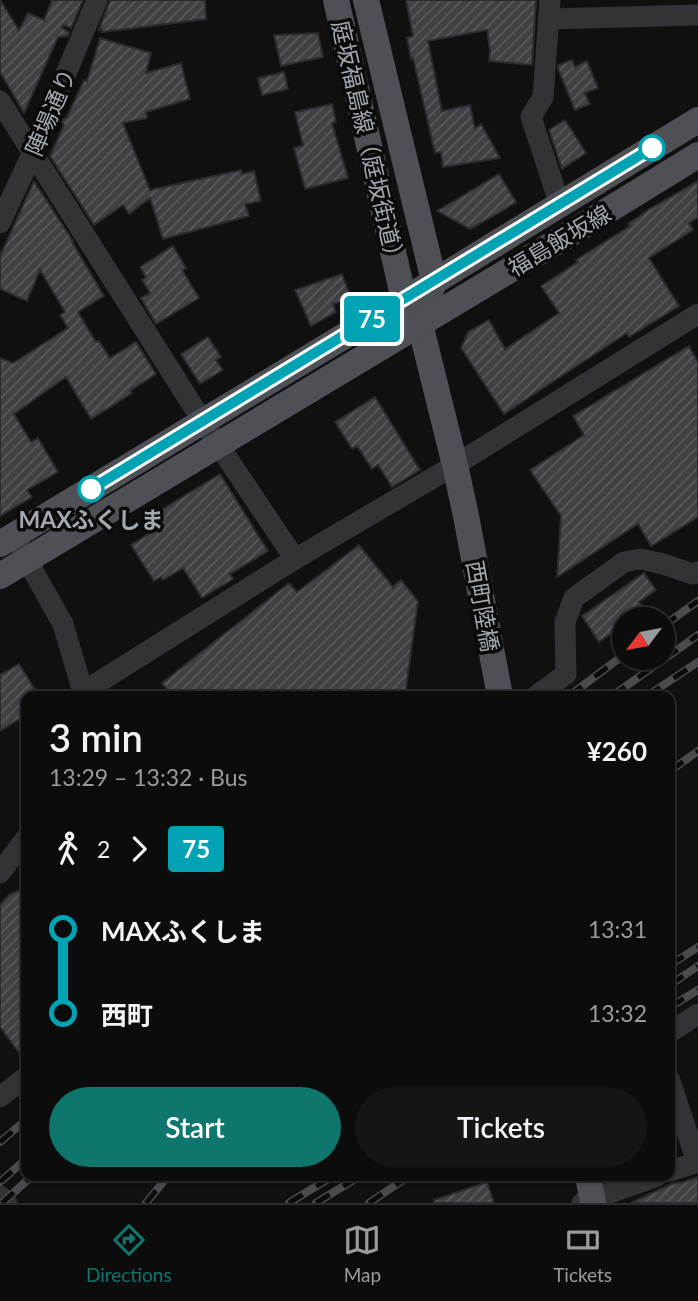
<!DOCTYPE html>
<html lang="en">
<head>
<meta charset="utf-8">
<style>
  :root { --surface:#0c0c0d; --page:#151516; --text:#f1f3f6; --muted:#9a9b9d; --line:#2c2c2e; --accent:#0f766e }
  body { margin:0; font-family:Lato,"Noto Sans JP",sans-serif; background:var(--page); color:var(--text); height:100vh; display:flex; flex-direction:column; font-size:26px; white-space:nowrap }
  * { box-sizing:border-box; margin:0 }
  p { font-size:23px; color:var(--muted) }
  .icon { flex:none; width:38px; height:38px; fill:none; stroke:currentColor; stroke-width:2; stroke-linecap:round; stroke-linejoin:round }
  .map { position:relative; flex:1; overflow:hidden }
  .drawer { position:absolute; left:21px; top:691px; width:654px; height:490px; display:flex; flex-direction:column; background:var(--surface); border-radius:14px; box-shadow:0 2px 5px #0004,0 0 0 2px var(--line) }
  .drawer>* { flex:none }
  .badge { padding:0 14px; border-radius:5px; font-size:24px; line-height:46px }
  .needle { width:46px; rotate:238deg }
  .fabs { position:absolute; left:612px; top:607px; display:grid; gap:14px }
  .fabs a { display:grid; place-items:center; width:63px; height:63px; border-radius:50%; background:var(--surface); box-shadow:0 2px 5px #0004,0 0 0 2px var(--line); font-size:35px }
  .map>.badge { position:absolute; translate:-50% -50%; box-shadow:0 0 0 4px #fff }
  .legs { display:flex; align-items:center; gap:10px; height:77px; padding:0 28px; font-size:23px }
  .legs p { margin-inline-start:auto }
  .summary { display:flex; align-items:center; justify-content:space-between; height:119px; padding:0 28px }
  h1 { font-size:38px; font-weight:600; line-height:52px }
  .action { display:flex; gap:14px; margin-top:auto; padding:14px 28px }
  .action a { flex:1; height:80px; border-radius:42px; background:var(--accent); color:#fff; font-size:28px; font-weight:600; line-height:80px; text-align:center }
  .action a+a { background:var(--page); color:var(--text) }
  ul { padding:0 28px; list-style:none }
  li { display:flex; align-items:center; gap:24px; height:84px; font-size:26px }
  li i { display:grid; place-items:center; width:10px; height:100%; margin:0 9px; background:currentColor }
  li i::after { content:''; width:18px; height:18px; margin:-9px; border:5px solid; border-radius:50%; background:var(--surface) }
  li p { margin-inline-start:auto }
  li:first-child i { background:linear-gradient(#0000 50%,currentColor 0) }
  li:last-child i { background:linear-gradient(currentColor 50%,#0000 0) }
  .menu { display:flex; justify-content:space-around; align-items:center; height:98px; border-top:2px solid var(--line); background:var(--surface); font-size:19px; color:var(--muted) }
  .menu a { display:grid; justify-items:center; gap:4px }
  .menu .active { color:var(--accent) }
  .map>svg:first-child { display:block }
  .building { fill:url(#building-hatch); stroke:#2a2b2d; stroke-width:2 }
  .lines { fill:none; stroke-linecap:round; stroke-linejoin:round }
  .minor { stroke:#313336; stroke-width:21 }
  .major { stroke:#4e5055; stroke-width:26 }
  .rail-casing { stroke:#494b4f; stroke-width:8 }
  .rail { stroke:#0b0b0c; stroke-width:5; stroke-dasharray:16; stroke-linecap:butt }
  .line-1-casing { stroke:#fff; stroke-width:16 }
  .line-1 { stroke:#00a3b4; stroke-width:10 }
  .stop-1-dot { fill:#fff; stroke:#00a3b4; stroke-width:3.5 }
  .labels { text-anchor:middle; dominant-baseline:central; stroke-width:7; stroke-linejoin:round; paint-order:stroke }
  .street-label { font-size:23px; fill:#a2a9b1; stroke:#0b0b0c }
  .stop-label { font-size:23px; font-weight:bold; fill:#a2a9b1; stroke:#0b0b0c }
</style>
</head>
<body>
<div class="map">
<svg width="698" height="1203" viewBox="0 0 698 1203">
  <defs>
    <pattern id="building-hatch" width="6" height="6" patternUnits="userSpaceOnUse" patternTransform="scale(1.75)"><rect width="6" height="6" fill="#3f4144"/><path d="M-1 1l2-2M0 6l6-6M5 7l2-2" fill="none" stroke="#585a5d"/></pattern>
  </defs>
  <rect width="100%" height="100%" fill="#101011"/>
  <!-- building -->
  <g class="building">
    <polygon points="0,0 19,30 28,13 44,20 52,0 83,0 71,28 63,25 62,28 69,32 68,36 58,37 24,113 0,72"/>
    <polygon points="110,0 205,0 206,19 102,32 102,29 99,30"/>
    <polygon points="406,0 536,0 532,65 489,61 490,51 487,30 428,41 442,111 470,105 475,128 481,124 500,158 443,167 441,152 435,153 413,58 411,59 407,38 413,36"/>
    <polygon points="318,33 323,57 281,66 274,35"/>
    <polygon points="100,38 151,53 146,73 181,63 190,99 146,112 147,118 123,123 150,190 241,170 242,174 254,171 261,201 245,204 249,216 163,239 150,198 129,214 123,205 94,225 50,156 64,125 61,121 67,117 84,80 87,81"/>
    <polygon points="572,60 575,67 587,61 598,88 585,93 590,104 575,110 558,69 558,65"/>
    <polygon points="284,72 288,89 262,95 258,78"/>
    <polygon points="332,104 336,122 332,123 348,178 305,189 294,148 303,145 295,112"/>
    <polygon points="565,120 586,153 562,169 549,130"/>
    <polygon points="499,174 516,202 499,213 470,229 437,211"/>
    <polygon points="34,181 73,241 72,242 104,296 78,312 96,342 99,341 110,358 136,342 156,374 130,391 132,393 91,419 66,377 14,414 31,442 38,438 58,472 27,490 32,497 0,516 0,358 13,363 68,328 60,315 65,312 40,270 27,301 0,289 0,256"/>
    <polygon points="698,181 698,217 689,223 693,230 649,258 679,306 629,337 627,333 504,414 461,348 468,332 489,320 505,349 559,313 541,286 578,262 576,260 630,226 628,224 648,210"/>
    <polygon points="173,246 186,268 182,270 199,298 156,324 141,298 150,293 142,280 146,277 140,267"/>
    <polygon points="342,274 351,298 333,304 336,312 311,326 295,290"/>
    <polygon points="208,337 221,357 216,360 223,370 200,384 181,354"/>
    <polygon points="689,346 698,362 698,517 651,546 638,524 557,577 561,516 530,470 584,435 573,416"/>
    <polygon points="375,397 420,470 392,487 378,465 372,469 357,446 352,449 335,422"/>
    <polygon points="220,474 268,551 230,574 233,579 202,598 183,568 163,580 161,577 154,581 131,545 158,528 151,516"/>
    <polygon points="359,545 393,587 401,580 418,601 405,696 172,696 162,683 289,583 297,592"/>
    <polygon points="644,573 656,590 639,602 645,610 631,620 625,620 625,624 599,642 582,616"/>
    <polygon points="19,664 39,696 26,696 26,715 0,731 0,675"/>
    <polygon points="26,887 26,1062 0,1027 0,905 9,895"/>
    <polygon points="698,1177 698,1203 631,1203 671,1184 680,1182 681,1183"/>
    <polygon points="487,1182 494,1203 434,1203 434,1200"/>
  </g>
  <g class="lines">
    <!-- minor -->
    <g class="minor">
      <polyline points="550,0 543,97 531,117 560,205"/>
      <polyline points="548,19 698,15"/>
      <polyline points="0,101 203,422 295,559"/>
      <polyline points="0,223 33,152 97,0"/>
      <polyline points="14,535 27,560 63,624 83,692 83,696"/>
      <polyline points="83,692 295,559 455,465 698,314"/>
      <polyline points="536,696 566,674 565,622 574,598 624,562 641,559 663,564 693,574 698,572"/>
      <polyline points="0,873 26,838"/>
      <polyline points="670,1032 698,1014"/>
      <polyline points="670,1081 697,1162"/>
      <polyline points="0,1097 26,1077"/>
      <polyline points="670,1171 698,1162"/>
      <polyline points="0,1196 7,1203"/>
      <polyline points="582,1203 657,1176"/>
    </g>
    <!-- major -->
    <g class="major">
      <polyline points="336,0 404,300 420,324 455,465 466,516 500,696"/>
      <polyline points="366,0 434,281 429,296"/>
      <polyline points="0,544 404,300 698,120"/>
      <polyline points="0,576 568,235 698,155"/>
      <polyline points="588,1176 593,1203"/>
    </g>
    <defs>
      <g id="rail">
        <polyline points="663,626 698,601"/>
        <polyline points="569,696 625,654"/>
        <polyline points="612,696 698,635"/>
        <polyline points="647,696 698,662"/>
        <polyline points="670,771 698,751"/>
        <polyline points="670,965 698,947"/>
        <polyline points="670,985 698,966"/>
        <polyline points="670,1007 698,990"/>
        <polyline points="0,1142 26,1120"/>
        <polyline points="0,1182 26,1159"/>
        <polyline points="2,1203 32,1176"/>
        <polyline points="146,1203 168,1176"/>
        <polyline points="289,1203 333,1176"/>
        <polyline points="316,1203 360,1176"/>
        <polyline points="369,1203 409,1176"/>
      </g>
    </defs>
    <!-- rail casing -->
    <use href="#rail" class="rail-casing"/>
    <!-- rail -->
    <use href="#rail" class="rail"/>
  </g>
  <g class="lines">
    <defs>
      <polyline id="line-1" points="91,489 652,148"/>
    </defs>
    <!-- line-1 casing -->
    <use href="#line-1" class="line-1-casing"/>
    <!-- line-1 -->
    <use href="#line-1" class="line-1"/>
  </g>
  <!-- markers -->
  <g class="stop-1-dot">
    <circle cx="652" cy="148" r="12"/>
    <circle cx="91" cy="489" r="12"/>
  </g>
  <g class="labels">
    <!-- street labels -->
    <g class="street-label">
      <text transform="translate(50 112) rotate(-67)">陣場通り</text>
      <text transform="translate(369 144) rotate(77)">庭坂福島線（庭坂街道）</text>
      <text transform="translate(559 240) rotate(-31)">福島飯坂線</text>
      <text transform="translate(483 606) rotate(80)">西町陸橋</text>
    </g>
    <!-- stop labels -->
    <g class="stop-label">
      <text x="91" y="519">MAXふくしま</text>
    </g>
  </g>
</svg>
<div class="fabs">
<a><svg class="needle" viewBox="-14 -14 28 28"><path d="M0-13l5 13h-10z" fill="#e53935"/><path d="M0 13l5-13h-10z" fill="#9a9b9d"/></svg></a>
</div>
<b class="badge" style="left:372px;top:319px;background:#00a3b4;color:#fff">75</b>
<section class="drawer">
<div class="summary"><div><h1>3 min</h1><p>13:29 – 13:32 · Bus</p></div><b>¥260</b></div>
<div class="legs"><svg class="icon" aria-label="walk" viewBox="0 0 24 24"><circle cx="13" cy="4" r="2"/><path d="M13 8l-2 6 4 7M11 14l-3 7M7 12l3-4h3l4 4"/></svg>2<svg class="icon" aria-label="forward" viewBox="0 0 24 24"><path d="M9 5l7 7-7 7"/></svg><b class="badge" style="background:#00a3b4;color:#fff">75</b></div>
<ul>
<li><i style="color:#00a3b4"></i><b>MAXふくしま</b><p>13:31</p></li>
<li><i style="color:#00a3b4"></i><b>西町</b><p>13:32</p></li>
</ul>
<div class="action"><a>Start</a><a>Tickets</a></div>
</section>
</div>
<nav class="menu">
<a class="active"><svg class="icon" aria-label="directions" viewBox="0 0 24 24"><path d="M12 3l9 9-9 9-9-9zM9 14v-3h6M13 9l2 2-2 2"/></svg>Directions</a>
<a><svg class="icon" aria-label="map" viewBox="0 0 24 24"><path d="M3 6l6-2 6 2 6-2v14l-6 2-6-2-6 2zM9 4v14M15 6v14"/></svg>Map</a>
<a><svg class="icon" aria-label="tickets" viewBox="0 0 24 24"><path d="M3 7h18v10H3zM15 7v10"/></svg>Tickets</a>
</nav>
</body>
</html>
